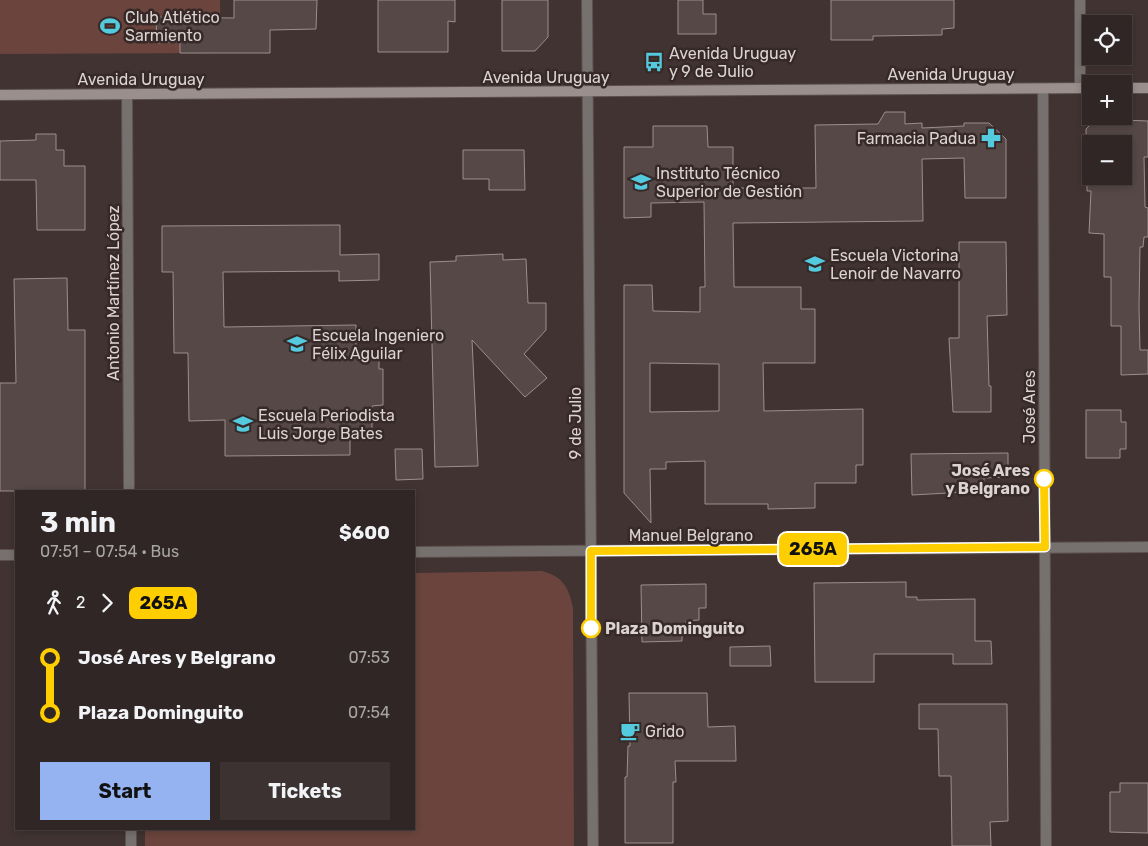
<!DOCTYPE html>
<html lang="en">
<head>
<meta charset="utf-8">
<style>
  :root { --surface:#302625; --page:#3c3232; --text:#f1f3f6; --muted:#a8a5a7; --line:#4b4342; --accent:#95b2f1 }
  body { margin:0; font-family:Rubik,sans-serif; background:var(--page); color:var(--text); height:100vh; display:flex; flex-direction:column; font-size:19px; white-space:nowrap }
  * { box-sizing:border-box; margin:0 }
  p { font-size:16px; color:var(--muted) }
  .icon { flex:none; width:28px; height:28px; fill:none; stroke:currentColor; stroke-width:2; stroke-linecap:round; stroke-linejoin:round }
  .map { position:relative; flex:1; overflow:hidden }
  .side { position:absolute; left:15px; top:490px; width:400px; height:340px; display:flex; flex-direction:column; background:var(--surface); border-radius:0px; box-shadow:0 2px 8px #0003,0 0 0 1px var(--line) }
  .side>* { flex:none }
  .badge { padding:0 10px; border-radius:8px; font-size:18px; line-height:32px }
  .controls { position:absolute; left:1082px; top:15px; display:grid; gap:10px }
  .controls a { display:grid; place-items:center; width:50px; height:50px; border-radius:0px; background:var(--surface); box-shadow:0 2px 8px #0003,0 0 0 1px var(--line); font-size:25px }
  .map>.badge { position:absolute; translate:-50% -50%; box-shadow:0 0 0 2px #fff }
  .legs { display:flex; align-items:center; gap:8px; height:55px; padding:0 25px; font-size:16px }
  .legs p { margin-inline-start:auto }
  .head { display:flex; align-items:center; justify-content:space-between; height:85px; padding:0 25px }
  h1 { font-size:28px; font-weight:700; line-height:38px }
  .action { display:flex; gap:10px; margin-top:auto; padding:10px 25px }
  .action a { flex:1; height:58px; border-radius:0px; background:var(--accent); color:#111; font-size:20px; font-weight:700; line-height:58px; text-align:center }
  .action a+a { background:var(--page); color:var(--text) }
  ul { padding:0 25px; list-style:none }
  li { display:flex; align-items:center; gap:18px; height:55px; font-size:19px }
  li i { display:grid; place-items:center; width:8px; height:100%; margin:0 6px; background:currentColor }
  li i::after { content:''; width:12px; height:12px; margin:-6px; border:4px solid; border-radius:50%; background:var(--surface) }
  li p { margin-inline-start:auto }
  li:first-child i { background:linear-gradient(#0000 50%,currentColor 0) }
  li:last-child i { background:linear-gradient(currentColor 50%,#0000 0) }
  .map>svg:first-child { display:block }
  .green { fill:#6a443d }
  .building { fill:#554846; stroke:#9d8e8b; fill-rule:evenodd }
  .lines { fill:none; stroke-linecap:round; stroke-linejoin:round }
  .street-casing { stroke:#5c504e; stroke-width:12 }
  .secondary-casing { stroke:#5c504e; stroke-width:12 }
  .street { stroke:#76706f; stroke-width:10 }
  .secondary { stroke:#9a8f8d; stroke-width:10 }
  .line-1-casing { stroke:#fff; stroke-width:11 }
  .line-1 { stroke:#ffce00; stroke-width:8 }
  .stop-1-dot { fill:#fff; stroke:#ffce00; stroke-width:2.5 }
  .labels { text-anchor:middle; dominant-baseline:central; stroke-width:5; stroke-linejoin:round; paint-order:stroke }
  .poi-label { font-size:16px; fill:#dbd3d2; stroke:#362927; text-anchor:start }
  .street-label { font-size:16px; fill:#dbd3d2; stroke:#362927 }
  .stop-label { font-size:16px; font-weight:bold; fill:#dbd3d2; stroke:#362927; text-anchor:end }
</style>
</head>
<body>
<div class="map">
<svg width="1148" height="846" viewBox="0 0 1148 846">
  <rect width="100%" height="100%" fill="#403331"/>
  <!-- green -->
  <g class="green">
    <polygon points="0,0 220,0 221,53 0,54"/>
    <path d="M 542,571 C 563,577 569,587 573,608 L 574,846 L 145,846 L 145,829 L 414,829 L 414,573 Z"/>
  </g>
  <!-- building -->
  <g class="building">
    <polygon points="234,0 317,0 316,29 270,30 270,53 180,53 180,42 157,43 156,17 234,18"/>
    <polygon points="378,0 455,0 455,22 448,21 448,52 378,52"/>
    <polygon points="502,0 548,0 548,37 535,51 502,51"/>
    <polygon points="678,0 703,0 703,14 716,14 716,34 678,34"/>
    <polygon points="831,0 954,0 954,28 942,29 942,35 873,36 873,40 831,40"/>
    <path d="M 885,112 L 905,112 L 905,124 L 922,123 L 922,128 L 964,126 L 964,123 L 989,123 L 1006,139 L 1006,198 L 965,198 L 964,158 L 922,159 L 923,221 L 733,223 L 734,287 L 801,287 L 801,309 L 815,309 L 815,363 L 763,363 L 764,411 L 863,409 L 863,465 L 856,465 L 856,483 L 815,483 L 815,508 L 768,509 L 768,504 L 705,504 L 705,461 L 666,462 L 666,469 L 650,469 L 651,523 L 624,493 L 624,285 L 652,285 L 653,311 L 700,312 L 700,287 L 705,287 L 704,202 L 651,203 L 651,217 L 624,218 L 624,147 L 653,147 L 653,126 L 707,126 L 708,147 L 733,147 L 733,188 L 816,188 L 815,125 L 878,124 ZM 650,363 L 719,364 L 719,411 L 650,412 Z"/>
    <path d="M 1096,119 L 1148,121 L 1148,157 L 1144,157 L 1145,207 L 1148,208 L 1148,237 L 1144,237 L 1143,247 L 1140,247 L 1139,307 L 1140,350 L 1148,350 L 1148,374 L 1121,375 L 1121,326 L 1111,326 L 1111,277 L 1104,277 L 1104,234 L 1089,233 L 1091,191 L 1087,191 L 1086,129 ZM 1091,144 L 1124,144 L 1124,176 L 1091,176 Z"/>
    <polygon points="36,134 56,134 56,150 64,150 64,166 85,166 85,230 37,230 36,180 0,180 0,141 36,140"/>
    <polygon points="463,150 524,150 525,190 489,190 489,179 463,179"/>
    <polygon points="340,225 340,255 379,254 379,280 339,281 339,271 223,272 224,327 356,325 356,354 379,354 379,369 383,369 383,405 372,406 372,436 350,437 350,455 225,456 225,420 189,421 188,353 174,353 173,272 162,272 162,226"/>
    <polygon points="959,242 1006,242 1007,315 987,316 989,386 991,386 991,412 953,412 949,338 959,338"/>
    <polygon points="503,254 503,260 526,259 528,303 546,303 546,330 524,354 547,378 525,397 472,340 478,466 435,467 430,262 456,261 456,256"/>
    <polygon points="67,278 68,330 85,330 85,491 0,491 0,383 16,383 14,279"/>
    <polygon points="1086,410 1121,410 1121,422 1126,422 1126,449 1120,449 1120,458 1086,458"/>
    <polygon points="395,449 422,449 423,479 396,480"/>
    <polygon points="1008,453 1008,477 984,478 984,491 912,495 911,454"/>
    <polygon points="906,582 906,597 917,597 917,600 975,599 975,641 991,641 992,664 953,664 953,654 874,654 874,682 815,682 814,583"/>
    <polygon points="706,584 706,608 699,608 699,620 686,621 686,629 682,629 682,641 642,642 641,585"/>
    <polygon points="770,646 771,666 730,666 730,647"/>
    <polygon points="629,693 707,693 708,727 735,726 736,761 675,761 676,782 673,782 673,843 625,843 625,777 627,777 628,746 630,746"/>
    <polygon points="919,704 1007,704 1008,821 990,822 991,846 952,846 951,776 939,776 938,729 919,729"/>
    <polygon points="1120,783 1148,783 1148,833 1110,832 1110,792 1120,792"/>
  </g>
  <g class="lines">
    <defs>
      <g id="street">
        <polyline points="587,0 593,846"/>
        <polyline points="1080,0 1080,88"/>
        <polyline points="1043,89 1046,846"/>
        <polyline points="127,94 129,491"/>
        <polyline points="414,552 1148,547"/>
        <polyline points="0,555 16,555"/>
        <polyline points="131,829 131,846"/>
      </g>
      <g id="secondary">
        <polyline points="1124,88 1148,88"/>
        <polyline points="0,95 1091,88"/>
      </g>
    </defs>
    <!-- street casing -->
    <use href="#street" class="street-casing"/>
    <!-- secondary casing -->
    <use href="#secondary" class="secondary-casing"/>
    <!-- street -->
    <use href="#street" class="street"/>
    <!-- secondary -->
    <use href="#secondary" class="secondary"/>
  </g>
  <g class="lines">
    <defs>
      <polyline id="line-1" points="591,628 591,551 1045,547 1044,479"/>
    </defs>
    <!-- line-1 casing -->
    <use href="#line-1" class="line-1-casing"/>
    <!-- line-1 -->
    <use href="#line-1" class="line-1"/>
  </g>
  <!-- icons -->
  <defs>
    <symbol id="stadium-bare" viewBox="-9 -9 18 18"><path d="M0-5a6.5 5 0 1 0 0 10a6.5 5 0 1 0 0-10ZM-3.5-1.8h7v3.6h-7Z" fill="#54cade" stroke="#362927" stroke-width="2.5" paint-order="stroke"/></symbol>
    <symbol id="bus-bare" viewBox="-9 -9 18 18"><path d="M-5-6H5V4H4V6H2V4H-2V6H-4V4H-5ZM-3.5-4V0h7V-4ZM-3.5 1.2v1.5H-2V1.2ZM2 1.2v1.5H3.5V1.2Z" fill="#54cade" stroke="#362927" stroke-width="2.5" paint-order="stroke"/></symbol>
    <symbol id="pharmacy-bare" viewBox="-9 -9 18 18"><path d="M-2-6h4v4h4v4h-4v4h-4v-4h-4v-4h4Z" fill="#54cade" stroke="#362927" stroke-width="2.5" paint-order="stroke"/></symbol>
    <symbol id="university-bare" viewBox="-9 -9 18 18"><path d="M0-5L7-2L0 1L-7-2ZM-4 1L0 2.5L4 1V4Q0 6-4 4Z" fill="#54cade" stroke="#362927" stroke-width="2.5" paint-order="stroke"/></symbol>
    <symbol id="school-bare" viewBox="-9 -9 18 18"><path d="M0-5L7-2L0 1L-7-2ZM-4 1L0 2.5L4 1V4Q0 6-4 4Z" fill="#54cade" stroke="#362927" stroke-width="2.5" paint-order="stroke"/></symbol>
    <symbol id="cafe-bare" viewBox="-9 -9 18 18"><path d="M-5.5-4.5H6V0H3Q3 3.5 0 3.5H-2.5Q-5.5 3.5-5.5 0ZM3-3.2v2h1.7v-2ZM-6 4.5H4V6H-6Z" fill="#54cade" stroke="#362927" stroke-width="2.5" paint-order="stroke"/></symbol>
  </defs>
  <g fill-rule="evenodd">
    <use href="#stadium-bare" x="96" y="12" width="28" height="28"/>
    <use href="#bus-bare" x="640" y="48" width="28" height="28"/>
    <use href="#pharmacy-bare" x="977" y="124" width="28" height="28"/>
    <use href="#university-bare" x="627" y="168" width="28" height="28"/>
    <use href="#school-bare" x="801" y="250" width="28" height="28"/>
    <use href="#school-bare" x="283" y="330" width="28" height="28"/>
    <use href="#school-bare" x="229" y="410" width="28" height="28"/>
    <use href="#cafe-bare" x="616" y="717" width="28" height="28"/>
  </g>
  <!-- markers -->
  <g class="stop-1-dot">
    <circle cx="1044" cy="479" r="9"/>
    <circle cx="591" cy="628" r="9"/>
  </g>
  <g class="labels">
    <!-- poi labels -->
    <g class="poi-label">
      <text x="125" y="17">Club Atlético<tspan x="125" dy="18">Sarmiento</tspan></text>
      <text x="669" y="53">Avenida Uruguay<tspan x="669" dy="18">y 9 de Julio</tspan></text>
      <text x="976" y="138" text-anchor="end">Farmacia Padua</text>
      <text x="656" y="173">Instituto Técnico<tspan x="656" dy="18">Superior de Gestión</tspan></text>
      <text x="830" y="255">Escuela Victorina<tspan x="830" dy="18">Lenoir de Navarro</tspan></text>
      <text x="312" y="335">Escuela Ingeniero<tspan x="312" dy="18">Félix Aguilar</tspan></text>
      <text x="258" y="415">Escuela Periodista<tspan x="258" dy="18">Luis Jorge Bates</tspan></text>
      <text x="645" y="731">Grido</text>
    </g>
    <!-- street labels -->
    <g class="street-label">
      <text x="951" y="74">Avenida Uruguay</text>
      <text x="546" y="77">Avenida Uruguay</text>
      <text x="141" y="79">Avenida Uruguay</text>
      <text transform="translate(113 293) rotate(-90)">Antonio Martínez López</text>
      <text transform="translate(1029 407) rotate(-90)">José Ares</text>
      <text transform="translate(575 423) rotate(-90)">9 de Julio</text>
      <text x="691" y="535">Manuel Belgrano</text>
    </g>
    <!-- stop labels -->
    <g class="stop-label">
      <text x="1030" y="470">José Ares<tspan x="1030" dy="18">y Belgrano</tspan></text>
      <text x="605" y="628" text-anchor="start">Plaza Dominguito</text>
    </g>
  </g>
</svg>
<div class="controls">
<a><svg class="icon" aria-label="locate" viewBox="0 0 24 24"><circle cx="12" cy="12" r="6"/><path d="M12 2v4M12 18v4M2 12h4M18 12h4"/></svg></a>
<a>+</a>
<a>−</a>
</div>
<b class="badge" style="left:813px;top:549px;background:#ffce00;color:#111">265A</b>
<section class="side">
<div class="head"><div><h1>3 min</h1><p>07:51 – 07:54 · Bus</p></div><b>$600</b></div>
<div class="legs"><svg class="icon" aria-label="walk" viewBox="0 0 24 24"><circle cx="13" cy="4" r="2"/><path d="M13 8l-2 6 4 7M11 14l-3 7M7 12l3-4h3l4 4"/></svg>2<svg class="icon" aria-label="forward" viewBox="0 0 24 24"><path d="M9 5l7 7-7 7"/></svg><b class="badge" style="background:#ffce00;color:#111">265A</b></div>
<ul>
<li><i style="color:#ffce00"></i><b>José Ares y Belgrano</b><p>07:53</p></li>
<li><i style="color:#ffce00"></i><b>Plaza Dominguito</b><p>07:54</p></li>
</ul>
<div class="action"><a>Start</a><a>Tickets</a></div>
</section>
</div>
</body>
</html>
